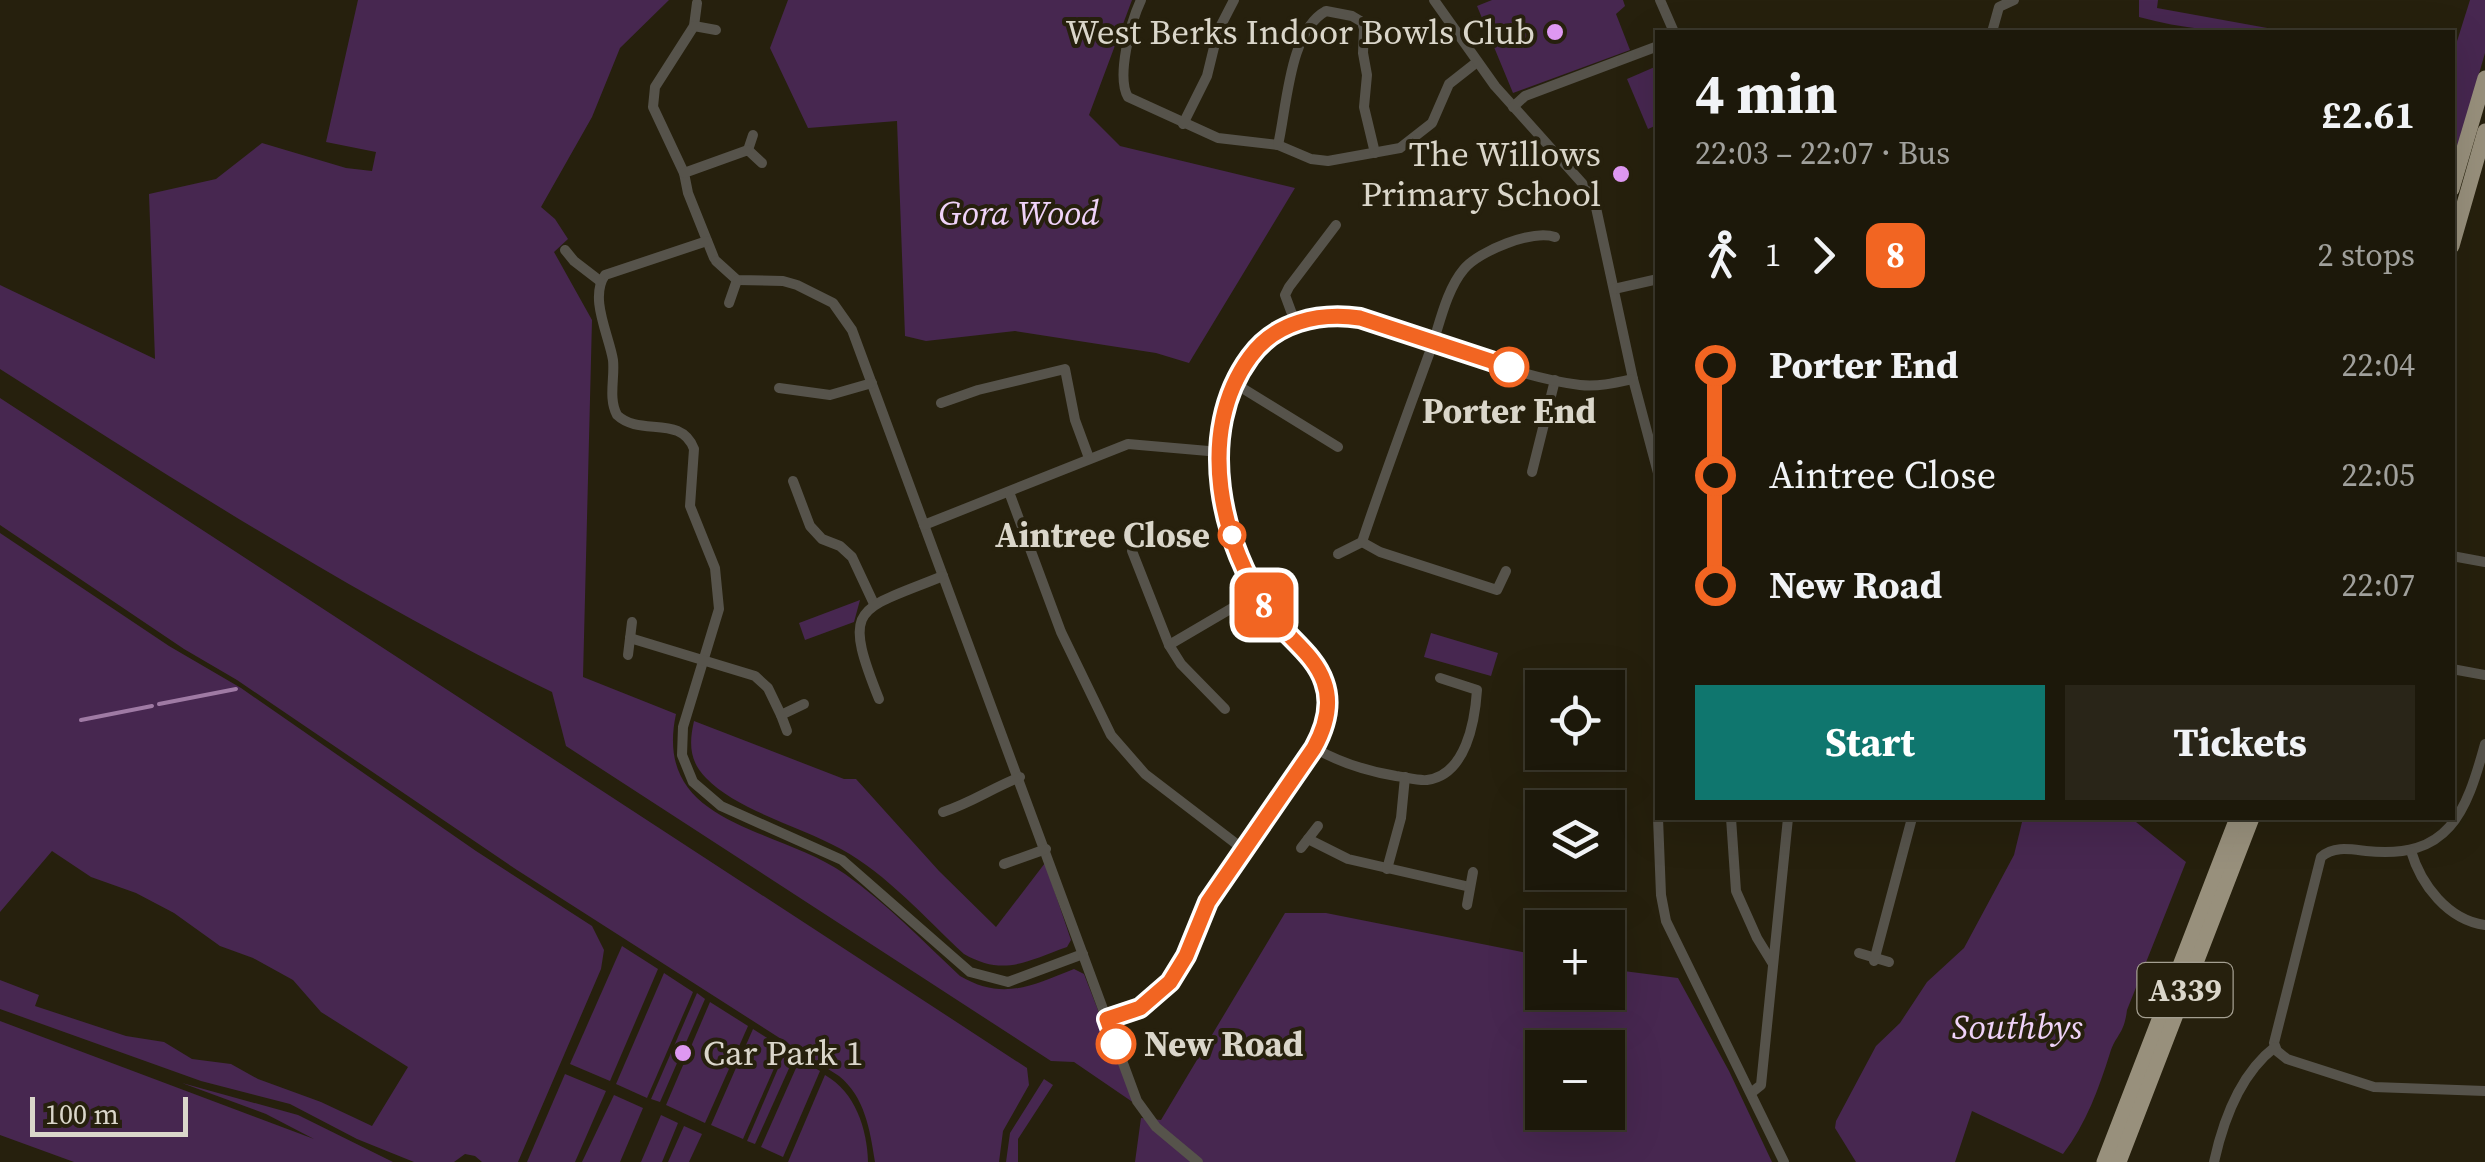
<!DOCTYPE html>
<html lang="en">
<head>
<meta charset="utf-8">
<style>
  :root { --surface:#1c180a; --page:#292518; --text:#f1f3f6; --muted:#a0a09c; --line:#3a372b; --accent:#0f766e }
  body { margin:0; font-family:"Source Serif 4",serif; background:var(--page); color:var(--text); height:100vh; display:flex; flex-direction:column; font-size:38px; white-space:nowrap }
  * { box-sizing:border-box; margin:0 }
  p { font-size:32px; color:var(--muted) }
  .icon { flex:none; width:55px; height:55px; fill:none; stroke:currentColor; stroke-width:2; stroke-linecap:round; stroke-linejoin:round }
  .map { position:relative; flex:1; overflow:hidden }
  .details { position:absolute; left:1655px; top:30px; width:800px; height:790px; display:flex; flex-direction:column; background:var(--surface); border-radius:0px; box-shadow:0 10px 40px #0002,0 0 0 2px var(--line) }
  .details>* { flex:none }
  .badge { padding:0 20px; border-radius:15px; font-size:35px; line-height:65px }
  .fabs { position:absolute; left:1525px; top:670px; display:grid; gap:20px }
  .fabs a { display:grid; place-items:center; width:100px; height:100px; border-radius:0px; background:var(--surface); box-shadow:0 10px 40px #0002,0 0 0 2px var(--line); font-size:50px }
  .scale { position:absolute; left:30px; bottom:25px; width:158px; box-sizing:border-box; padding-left:10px; border:5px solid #dad6ca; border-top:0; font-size:28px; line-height:35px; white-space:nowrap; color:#dad6ca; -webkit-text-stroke:8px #26200d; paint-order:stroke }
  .map>.badge { position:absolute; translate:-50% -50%; box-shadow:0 0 0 5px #fff }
  .legs { display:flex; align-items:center; gap:15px; height:110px; padding:0 40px; font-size:32px }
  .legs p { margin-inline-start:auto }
  .headline { display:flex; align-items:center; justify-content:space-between; height:170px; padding:0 40px }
  h1 { font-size:55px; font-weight:700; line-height:75px }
  .cta { display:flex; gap:20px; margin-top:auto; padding:20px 40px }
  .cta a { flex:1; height:115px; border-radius:0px; background:var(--accent); color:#fff; font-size:40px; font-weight:700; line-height:115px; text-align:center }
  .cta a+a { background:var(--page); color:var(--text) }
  ul { padding:0 40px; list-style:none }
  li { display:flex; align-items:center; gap:35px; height:110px; font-size:38px }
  li i { display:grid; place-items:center; width:15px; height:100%; margin:0 12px; background:currentColor }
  li i::after { content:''; width:25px; height:25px; margin:-12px; border:8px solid; border-radius:50%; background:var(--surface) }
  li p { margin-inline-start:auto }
  li:first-child i { background:linear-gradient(#0000 50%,currentColor 0) }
  li:last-child i { background:linear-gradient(currentColor 50%,#0000 0) }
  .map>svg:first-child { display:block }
  .green { fill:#472750; fill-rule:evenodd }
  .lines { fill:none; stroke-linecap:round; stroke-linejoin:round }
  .stream { stroke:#9f7aa4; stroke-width:4 }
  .minor { stroke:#56534b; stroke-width:10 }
  .trunk { stroke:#98907c; stroke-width:15 }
  .line-1-casing { stroke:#fff; stroke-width:22 }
  .line-1 { stroke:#f26522; stroke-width:15 }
  .poi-dot { fill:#de98f2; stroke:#26200d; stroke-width:4 }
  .stop-1-dot { fill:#fff; stroke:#f26522; stroke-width:5 }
  .labels { text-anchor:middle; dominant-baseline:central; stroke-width:8; stroke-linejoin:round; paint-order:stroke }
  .shield { fill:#26200d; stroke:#a49f91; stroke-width:2.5 }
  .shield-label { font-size:32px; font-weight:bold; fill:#dad6ca }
  .poi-label { font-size:35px; fill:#dad6ca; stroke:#26200d; text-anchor:end }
  .park-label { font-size:35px; font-style:italic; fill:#f0d3f9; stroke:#26200d }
  .stop-label { font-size:35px; font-weight:bold; fill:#dad6ca; stroke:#26200d }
</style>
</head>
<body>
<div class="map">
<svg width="2485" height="1162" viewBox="0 0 2485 1162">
  <rect width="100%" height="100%" fill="#26200d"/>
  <!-- green -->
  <g class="green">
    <path d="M 358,0 L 669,0 L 620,48 L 592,117 L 541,207 L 555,219 L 568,239 L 554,252 L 592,320 L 583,677 L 676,714 C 652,826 776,826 845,874 C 886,903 923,941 960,976 C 1003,1001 1031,986 1074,969 L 1084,974 L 1134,1103 L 1074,1062 L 1051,1061 L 566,746 L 552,692 C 360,599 179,483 0,369 L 0,285 L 155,359 L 149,194 L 216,179 L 262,143 L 346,168 L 372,171 L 376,152 L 326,142 Z"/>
    <polygon points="788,0 1132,0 1089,115 1120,146 1295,188 1189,363 1156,353 1015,331 926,341 905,336 897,121 808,128 770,48"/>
    <polygon points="1492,0 1623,0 1625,6 1616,14 1630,50 1513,93 1477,6"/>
    <path d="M 2139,0 L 2158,0 L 2157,8 L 2289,32 C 2237,33 2189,31 2139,17 Z"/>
    <polygon points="2470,0 2485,0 2485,53 2452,167 2453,54"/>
    <polygon points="1657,66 1657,125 1648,129 1627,79"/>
    <path d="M 0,398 L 1027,1068 L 1029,1085 L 1003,1131 L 999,1162 L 875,1162 C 870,1130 865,1097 839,1076 L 517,870 L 237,680 L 184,649 L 0,525 Z"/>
    <polygon points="0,533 169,646 241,688 476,851 592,926 604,950 601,969 518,1162 482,1162 475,1156 465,1154 454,1162 414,1162 357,1139 290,1104 201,1081 0,1009 0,980 39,995 35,1006 126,1036 164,1042 192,1059 231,1064 258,1079 321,1102 372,1126 408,1067 321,1012 293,980 253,958 220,946 174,913 136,893 91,877 52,851 0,912"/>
    <polygon points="860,600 854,622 805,640 799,623"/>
    <polygon points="1431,633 1498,653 1491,676 1424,657"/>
    <path d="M 694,721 L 844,779 L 856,779 L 939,871 L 996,927 L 1045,863 L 1071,940 L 1067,947 C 1027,961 1004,977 964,954 C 925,918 888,875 841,849 C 800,826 738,811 706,778 C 689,761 689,743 694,721 Z"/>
    <path d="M 2023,818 L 2125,818 L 2136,822 L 2186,862 L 2127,1010 C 2124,1035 2116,1034 2110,1053 C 2099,1088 2086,1124 2063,1154 L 1972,1111 L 1955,1162 L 1856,1162 L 1835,1128 L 1836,1121 L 1876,1046 L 1900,1023 L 1927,982 L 1964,948 L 2014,855 Z"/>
    <path d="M 1285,913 L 1326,913 L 1542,956 L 1542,992 L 1580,993 L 1583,1012 L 1616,1004 L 1608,969 L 1678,978 L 1729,1071 L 1772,1162 L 1135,1162 L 1141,1118 L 1161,1120 ZM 1542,1048 L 1608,1048 L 1608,1112 L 1542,1112 Z"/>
    <polygon points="622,946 658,969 610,1081 570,1064"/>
    <polygon points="664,973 693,992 647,1098 616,1084"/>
    <polygon points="697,993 705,999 660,1102 651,1099"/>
    <polygon points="710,1002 748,1026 705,1123 666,1105"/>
    <polygon points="0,1021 314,1139 266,1114 182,1083 298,1115 393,1162 74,1162 0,1135"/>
    <polygon points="753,1029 783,1048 743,1139 711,1125"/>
    <polygon points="786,1050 795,1055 755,1144 747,1141"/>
    <polygon points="800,1059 820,1071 783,1157 761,1147"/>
    <polygon points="565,1074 606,1091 575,1162 527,1162"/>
    <path d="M 825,1075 C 855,1092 867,1128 868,1162 L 788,1162 Z"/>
    <polygon points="1044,1079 1053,1085 1018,1139 1018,1162 1006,1162 1010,1133"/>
    <polygon points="614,1095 643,1108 620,1162 582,1162"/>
    <polygon points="661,1115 678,1123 662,1162 641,1162"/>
    <polygon points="684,1126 702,1134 689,1162 668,1162"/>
  </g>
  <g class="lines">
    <!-- stream -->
    <g class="stream">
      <polyline points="159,704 236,689"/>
      <polyline points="81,720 152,706"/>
    </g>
    <!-- minor -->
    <g class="minor">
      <path d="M 1141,0 C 1131,21 1116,77 1128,97 L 1218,138 L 1278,145 L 1311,159 L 1328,161 L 1400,148 L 1432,123 L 1449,84 L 1477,62"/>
      <polyline points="1434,0 1495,86 1582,183 1595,203 1633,379 1658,473"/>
      <polyline points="1660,0 1674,32"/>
      <polyline points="697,3 694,26 655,87 653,107 684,173 688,193 714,258"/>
      <polyline points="694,26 716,30"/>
      <polyline points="1992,32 1999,7 2014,0"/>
      <polyline points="1513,107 1525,96 1658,46"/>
      <polyline points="1183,124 1207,76 1218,31 1234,0"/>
      <path d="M 1278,145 C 1287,107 1289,31 1326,11 L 1352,16 L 1362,22 L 1364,29 L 1363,53 L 1367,75 L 1364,107 L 1375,153"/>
      <polyline points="748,150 753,135"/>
      <polyline points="684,173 748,150 762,163"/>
      <path d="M 707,241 L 605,275 C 589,298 609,335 613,360 C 615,378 608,398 617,415 C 640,437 681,414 694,449 L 690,506 L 715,568 L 719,609 L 683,727 L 682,755 L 693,782 L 721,806 L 842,860 L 970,972 L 1008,982 L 1083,954"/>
      <polyline points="565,250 574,261 600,281"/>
      <polyline points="716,261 737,280 783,281 797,285 833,303 852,330 1137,1101 1156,1127 1198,1162"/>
      <polyline points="1614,289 1658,279"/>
      <polyline points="729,303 737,280"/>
      <polyline points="1295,322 1285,295 1289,287 1336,225"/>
      <polyline points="1234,383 1338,447"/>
      <polyline points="779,388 830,395 872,383"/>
      <polyline points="941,403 978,390 1065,369 1075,420 1089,458"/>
      <polyline points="1532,472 1555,380"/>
      <polyline points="793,481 810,526 822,539 840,546 852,557 874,604"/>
      <polyline points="1009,492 1061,632 1111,735 1145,774 1243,849"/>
      <polyline points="924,525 1128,444 1220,452"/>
      <polyline points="1132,551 1169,645 1181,664 1225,709"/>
      <polyline points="1338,554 1362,542"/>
      <polyline points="2452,556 2485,562"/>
      <path d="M 1506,571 L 1497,590 L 1380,552 L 1362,542 C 1384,476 1408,412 1432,346 C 1440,322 1447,289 1464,269 C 1479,251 1533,229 1555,237"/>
      <polyline points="630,638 755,676 768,688 781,715"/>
      <polyline points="1169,645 1256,594"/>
      <polyline points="628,655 632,622"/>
      <polyline points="2452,669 2485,675"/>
      <path d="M 879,699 C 841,604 857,611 943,576"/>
      <polyline points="1658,721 1658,816"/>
      <polyline points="787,731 781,715 804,704"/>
      <path d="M 2485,744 C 2466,813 2449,860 2366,851 C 2349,849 2334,846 2321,857 L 2274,1043 L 2277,1051 L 2287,1059 L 2374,1087 L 2485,1091"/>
      <path d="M 1314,748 C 1341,763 1365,771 1396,776 C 1405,777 1418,781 1427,780 C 1466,775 1475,721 1477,690 L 1440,678"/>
      <path d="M 943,812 C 973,802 992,788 1020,777"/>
      <polyline points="1658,818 1661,895 1666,921 1784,1162"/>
      <polyline points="1731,818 1736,891 1757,938 1773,964"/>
      <polyline points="1308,839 1348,859 1470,887"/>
      <polyline points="1301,848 1318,826"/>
      <path d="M 2411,851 C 2421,885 2448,920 2485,925"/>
      <polyline points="1004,864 1046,849"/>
      <polyline points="1387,869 1401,818 1405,777"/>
      <polyline points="1467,905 1473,872"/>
      <polyline points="1859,953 1889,962"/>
      <polyline points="1874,961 1912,818"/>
      <path d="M 1107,1019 L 1140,1009 L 1170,981 L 1186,956 L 1207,902 L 1314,748 C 1326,727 1334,698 1322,675 C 1310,652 1288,638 1273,617 C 1231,561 1202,462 1229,394 C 1249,342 1298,308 1354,318 C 1378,322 1403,333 1426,341 C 1474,357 1531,379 1580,385 C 1598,387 1615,383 1633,379"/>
      <polyline points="1751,1093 1761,1085 1788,818"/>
      <path d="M 2214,1162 C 2223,1121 2240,1074 2275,1047"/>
    </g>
    <!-- trunk -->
    <g class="trunk">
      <polyline points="2452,189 2485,78"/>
      <polyline points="2452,246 2485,131"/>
      <polyline points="2104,1162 2237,818"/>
      <polyline points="2119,1162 2252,818"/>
    </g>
  </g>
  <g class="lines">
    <defs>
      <path id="line-1" d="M 1116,1044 L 1107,1019 L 1140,1008 L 1170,982 L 1186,956 L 1208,902 L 1314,748 C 1325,728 1332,704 1324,682 C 1315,655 1288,638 1272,616 C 1220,545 1195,432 1250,357 C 1275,322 1319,312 1360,318 L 1509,367"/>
    </defs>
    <!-- line-1 casing -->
    <use href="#line-1" class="line-1-casing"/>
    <!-- line-1 -->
    <use href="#line-1" class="line-1"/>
  </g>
  <!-- markers -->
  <g class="poi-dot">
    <circle cx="1555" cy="32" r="10"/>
    <circle cx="1621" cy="174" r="10"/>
    <circle cx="683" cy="1053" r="10"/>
  </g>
  <g class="stop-1-dot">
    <circle cx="1509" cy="367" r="18"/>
    <circle cx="1232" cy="535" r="12"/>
    <circle cx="1116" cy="1044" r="18"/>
  </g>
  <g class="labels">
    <!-- shield labels -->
    <rect class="shield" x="2137.5" y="963" width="95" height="54" rx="8"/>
    <g class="shield-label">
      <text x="2185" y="990">A339</text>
    </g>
    <!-- poi labels -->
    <g class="poi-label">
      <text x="1535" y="32">West Berks Indoor Bowls Club</text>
      <text x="1601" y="154">The Willows<tspan x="1601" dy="40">Primary School</tspan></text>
      <text x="703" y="1053" text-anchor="start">Car Park 1</text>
    </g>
    <!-- park labels -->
    <g class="park-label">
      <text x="1019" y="213">Gora Wood</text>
      <text x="2017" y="1027">Southbys</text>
    </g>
    <!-- stop labels -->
    <g class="stop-label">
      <text x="1509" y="411">Porter End</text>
      <text x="1210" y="535" text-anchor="end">Aintree Close</text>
      <text x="1144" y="1044" text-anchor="start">New Road</text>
    </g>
  </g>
</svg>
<div class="fabs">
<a><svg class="icon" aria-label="locate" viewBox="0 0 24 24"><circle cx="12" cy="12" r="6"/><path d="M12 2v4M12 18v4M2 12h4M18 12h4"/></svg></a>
<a><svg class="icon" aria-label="layers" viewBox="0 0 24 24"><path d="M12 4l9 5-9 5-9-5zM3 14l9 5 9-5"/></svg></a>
<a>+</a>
<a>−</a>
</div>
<div class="scale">100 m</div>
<b class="badge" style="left:1264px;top:605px;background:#f26522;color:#fff">8</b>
<section class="details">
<div class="headline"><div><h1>4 min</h1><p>22:03 – 22:07 · Bus</p></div><b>£2.61</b></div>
<div class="legs"><svg class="icon" aria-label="walk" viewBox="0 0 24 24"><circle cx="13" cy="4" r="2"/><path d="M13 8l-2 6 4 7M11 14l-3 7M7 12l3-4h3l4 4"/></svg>1<svg class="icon" aria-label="forward" viewBox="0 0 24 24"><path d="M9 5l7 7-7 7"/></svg><b class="badge" style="background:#f26522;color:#fff">8</b><p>2 stops</p></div>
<ul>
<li><i style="color:#f26522"></i><b>Porter End</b><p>22:04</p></li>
<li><i style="color:#f26522"></i><span>Aintree Close</span><p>22:05</p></li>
<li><i style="color:#f26522"></i><b>New Road</b><p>22:07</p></li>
</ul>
<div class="cta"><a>Start</a><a>Tickets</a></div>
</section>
</div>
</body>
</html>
